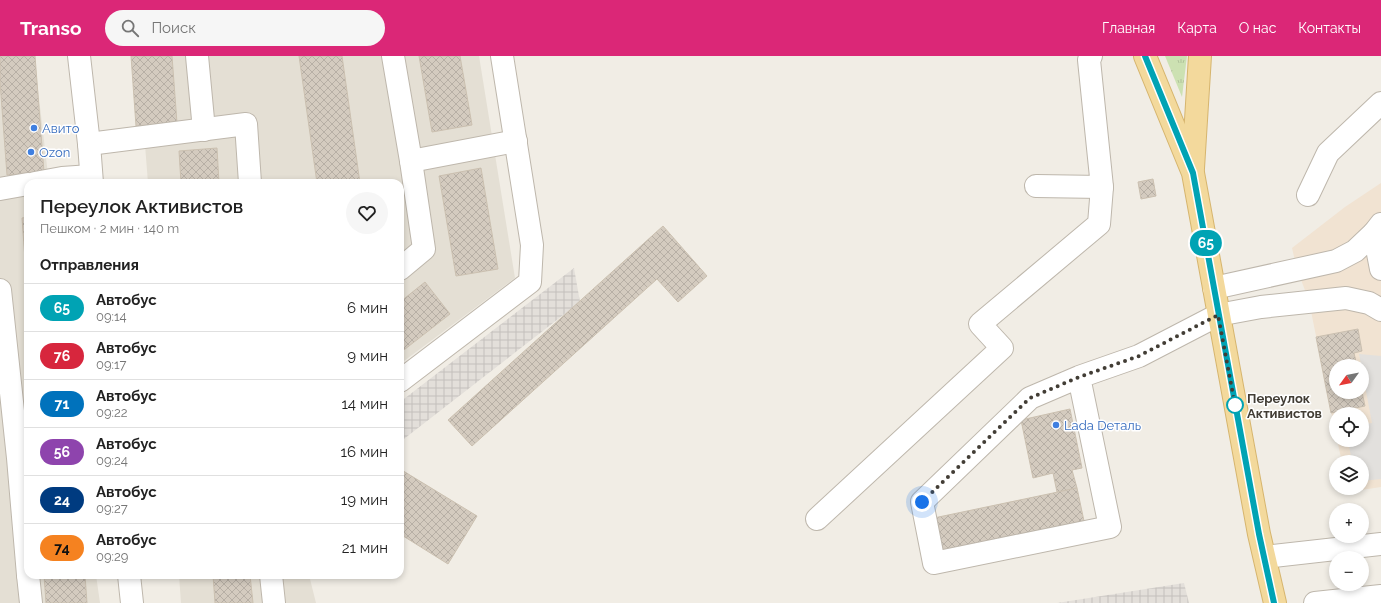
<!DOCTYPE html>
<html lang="ru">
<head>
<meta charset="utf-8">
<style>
  :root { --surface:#fff; --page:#f6f6f6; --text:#222; --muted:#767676; --line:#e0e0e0; --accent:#db2777 }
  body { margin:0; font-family:Raleway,sans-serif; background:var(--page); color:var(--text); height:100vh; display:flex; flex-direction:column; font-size:15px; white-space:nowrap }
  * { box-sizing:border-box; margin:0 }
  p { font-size:13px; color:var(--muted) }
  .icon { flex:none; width:22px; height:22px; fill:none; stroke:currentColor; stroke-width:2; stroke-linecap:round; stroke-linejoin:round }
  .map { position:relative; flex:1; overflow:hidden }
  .side { position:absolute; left:24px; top:123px; width:380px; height:400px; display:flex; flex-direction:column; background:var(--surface); border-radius:12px; box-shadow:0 2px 6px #0003 }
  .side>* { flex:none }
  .badge { padding:0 8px; border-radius:13px; font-size:14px; line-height:26px }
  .needle { width:26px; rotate:237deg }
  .buttons { position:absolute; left:1329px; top:303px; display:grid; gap:8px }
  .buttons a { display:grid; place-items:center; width:40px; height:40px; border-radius:50%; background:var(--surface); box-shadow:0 2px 6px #0003; font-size:20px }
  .you { position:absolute; width:20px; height:20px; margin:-10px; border:3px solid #fff; border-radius:50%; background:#1a73e8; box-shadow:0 0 0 6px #1a73e833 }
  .map>.badge { position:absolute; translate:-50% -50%; box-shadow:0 0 0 2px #fff }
  h2 { padding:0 16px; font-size:15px; line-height:36px }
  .round { display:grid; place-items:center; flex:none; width:42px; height:42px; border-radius:21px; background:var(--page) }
  .headline { display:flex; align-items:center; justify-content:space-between; height:68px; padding:0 16px }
  h1 { font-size:19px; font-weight:600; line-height:30px }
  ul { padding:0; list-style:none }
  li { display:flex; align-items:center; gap:12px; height:48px; padding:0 16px; border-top:1px solid var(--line) }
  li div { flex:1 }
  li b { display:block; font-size:15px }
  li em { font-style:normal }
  li .badge { min-width:44px; font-weight:700; text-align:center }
  header { display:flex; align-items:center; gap:24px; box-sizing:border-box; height:56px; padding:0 20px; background:var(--accent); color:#fff }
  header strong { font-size:19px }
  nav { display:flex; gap:22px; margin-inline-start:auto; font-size:14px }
  .search { width:280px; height:36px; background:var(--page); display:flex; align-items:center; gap:10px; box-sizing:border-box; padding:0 14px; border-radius:22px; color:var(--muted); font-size:15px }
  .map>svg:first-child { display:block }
  .residential { fill:#e4dfd4 }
  .commercial { fill:#f1e3d2; fill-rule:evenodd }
  .industrial { fill:url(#industrial-grid) }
  .grass { fill:url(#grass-tufts) }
  .parking { fill:#e2e0dd }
  .building { fill:url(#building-cross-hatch); stroke:#cbc0b0 }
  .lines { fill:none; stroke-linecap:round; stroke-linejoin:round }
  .minor-casing { stroke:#beb7ac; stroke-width:24 }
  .major-casing { stroke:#d6b56e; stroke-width:24 }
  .minor { stroke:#fff; stroke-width:22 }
  .major { stroke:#f3d99c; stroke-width:22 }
  .line-casing { stroke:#fff; stroke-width:9 }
  .line { stroke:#00a3b4; stroke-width:6 }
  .walk { stroke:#423d35; stroke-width:4; stroke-dasharray:0 7.2 }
  .shop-dot { fill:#3f7fe0; stroke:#fff; stroke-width:1.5 }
  .stop-dot { fill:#fff; stroke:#00a3b4; stroke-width:2 }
  .labels { text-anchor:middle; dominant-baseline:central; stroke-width:3; stroke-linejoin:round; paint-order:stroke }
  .shop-label { font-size:13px; fill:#366cbe; stroke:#fff; text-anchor:start }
  .stop-label { font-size:13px; font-weight:bold; fill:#423d35; stroke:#fff; text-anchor:start }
</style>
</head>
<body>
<header>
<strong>Transo</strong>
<div class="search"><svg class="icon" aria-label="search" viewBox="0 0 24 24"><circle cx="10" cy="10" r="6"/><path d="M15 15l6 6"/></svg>Поиск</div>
<nav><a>Главная</a><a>Карта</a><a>О нас</a><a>Контакты</a></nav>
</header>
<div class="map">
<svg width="1381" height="547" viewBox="0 0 1381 547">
  <defs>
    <pattern id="industrial-grid" width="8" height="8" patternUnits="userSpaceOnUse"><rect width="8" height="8" fill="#e3dfda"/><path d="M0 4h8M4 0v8" fill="none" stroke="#c4c0bc"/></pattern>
    <pattern id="grass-tufts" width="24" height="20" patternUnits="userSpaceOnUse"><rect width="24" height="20" fill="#cce1b2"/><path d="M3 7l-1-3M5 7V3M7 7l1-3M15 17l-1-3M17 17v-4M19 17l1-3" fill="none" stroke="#b0c29a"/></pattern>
    <pattern id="building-cross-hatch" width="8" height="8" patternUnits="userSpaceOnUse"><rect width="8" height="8" fill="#d4cbbf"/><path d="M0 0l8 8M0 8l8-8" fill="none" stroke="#b7afa5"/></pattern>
  </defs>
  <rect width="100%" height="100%" fill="#f1ede5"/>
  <!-- residential -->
  <g class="residential">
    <polygon points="0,0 34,0 49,127 28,127 28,519 96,519 100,547 0,547"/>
    <polygon points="138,0 479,0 515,222 400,308 400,127 148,127"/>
    <polygon points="179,519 309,519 316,547 181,547"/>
  </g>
  <!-- commercial -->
  <path class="commercial" d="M 1381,127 L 1381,431 L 1348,436 L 1347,432 L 1362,432 L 1362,406 L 1342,406 L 1337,384 L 1362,384 L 1362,358 L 1336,358 L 1336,380 L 1309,245 L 1297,213 L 1292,192 L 1345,151 ZM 1336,310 L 1362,310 L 1362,336 L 1336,336 Z"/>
  <!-- industrial -->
  <g class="industrial">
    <polygon points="574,212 580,246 400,386 400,346"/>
    <polygon points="1184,527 1189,547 1057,547"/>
  </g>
  <!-- grass -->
  <polygon class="grass" points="1165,0 1187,0 1182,41"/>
  <!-- parking -->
  <polygon class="parking" points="1359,298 1381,300 1381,423 1362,425 1362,406 1352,406 1348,384 1362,384 1362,369 1372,367"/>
  <!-- building -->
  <g class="building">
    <polygon points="0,0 35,0 44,116 7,119 0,26"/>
    <polygon points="131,0 172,0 177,67 136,70"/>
    <polygon points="299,0 342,0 360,127 317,127"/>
    <polygon points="419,0 460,0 472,69 432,76"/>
    <polygon points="217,92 219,127 181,127 179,95"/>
    <polygon points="481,112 498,213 456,220 439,120"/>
    <polygon points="1153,123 1156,140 1141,143 1138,126"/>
    <polygon points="28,161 28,245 22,162"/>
    <polygon points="663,170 707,220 678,246 657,223 472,390 448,364"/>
    <polygon points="425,226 450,258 400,297 400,246"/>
    <polygon points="1358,273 1362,295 1354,297 1357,310 1336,310 1336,336 1362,336 1365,350 1331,357 1316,281"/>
    <polygon points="1070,353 1082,412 1072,414 1077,432 1057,436 1053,417 1033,422 1021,364"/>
    <polygon points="400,413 477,460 448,508 400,478"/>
    <polygon points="1077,432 1084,465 936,496 929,463"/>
    <polygon points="44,519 85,519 87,547 46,547"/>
    <polygon points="213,519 250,519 253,547 215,547"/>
  </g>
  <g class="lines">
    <defs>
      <g id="minor">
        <polyline points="79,0 89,88 92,127"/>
        <polyline points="197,0 204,74"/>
        <polyline points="393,0 411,105 424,193 400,213"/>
        <polyline points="89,88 246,68 250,127"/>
        <polyline points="411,105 516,85"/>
        <polyline points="35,127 62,122 91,120"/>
        <polyline points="1036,130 1102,131 1089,4 1091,0"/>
        <polyline points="0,133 28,128"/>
        <polyline points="1308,139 1328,97 1381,47"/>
        <polyline points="1381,168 1374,177 1381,213"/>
        <polyline points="1214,232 1336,205 1355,195 1374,177"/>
        <polyline points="0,234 18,402 28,519"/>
        <polyline points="1079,321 1110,471 934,507 922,446 1030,342 1079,321 1139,300 1218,259 1261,251 1346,242 1369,247 1381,254"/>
        <polyline points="400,325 530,226 532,189 502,0"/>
        <polyline points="817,463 1002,292 980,268 1099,168 1102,131"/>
        <polyline points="1265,501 1381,488"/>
        <polyline points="28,519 31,547"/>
        <polyline points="129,519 132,547"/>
        <polyline points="271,519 274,547"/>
        <polyline points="1315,547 1381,540"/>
      </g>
      <g id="major">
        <polyline points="1145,0 1193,117 1259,478 1275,547"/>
        <polyline points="1193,112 1200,0"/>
      </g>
    </defs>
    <!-- minor casing -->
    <use href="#minor" class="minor-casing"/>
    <!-- major casing -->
    <use href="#major" class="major-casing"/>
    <!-- minor -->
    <use href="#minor" class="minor"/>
    <!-- major -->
    <use href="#major" class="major"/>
  </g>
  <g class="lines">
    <defs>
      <polyline id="line" points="1145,0 1193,117 1259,478 1274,547"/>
    </defs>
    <!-- line casing -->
    <use href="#line" class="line-casing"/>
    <!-- line -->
    <use href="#line" class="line"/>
    <!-- walk -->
    <polyline class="walk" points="922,446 1030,342 1079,321 1139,300 1218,259 1235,349"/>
  </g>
  <!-- markers -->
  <g class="shop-dot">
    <circle cx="34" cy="72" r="4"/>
    <circle cx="31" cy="96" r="4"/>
    <circle cx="1056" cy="369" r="4"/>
  </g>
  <circle class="stop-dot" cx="1235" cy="349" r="8"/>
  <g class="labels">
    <!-- shop labels -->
    <g class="shop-label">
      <text x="42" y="72">Авито</text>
      <text x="39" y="96">Ozon</text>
      <text x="1064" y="369">Lada Dеталь</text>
    </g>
    <!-- stop labels -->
    <g class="stop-label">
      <text x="1247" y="342">Переулок<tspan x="1247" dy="15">Активистов</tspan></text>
    </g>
  </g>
</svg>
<div class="buttons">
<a><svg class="needle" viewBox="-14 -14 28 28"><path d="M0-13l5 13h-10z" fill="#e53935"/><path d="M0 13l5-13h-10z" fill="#767676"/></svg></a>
<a><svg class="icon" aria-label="locate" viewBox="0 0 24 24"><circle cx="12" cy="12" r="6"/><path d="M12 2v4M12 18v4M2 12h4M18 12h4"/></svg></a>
<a><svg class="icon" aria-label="layers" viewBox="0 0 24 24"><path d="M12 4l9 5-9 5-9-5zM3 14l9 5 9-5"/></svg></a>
<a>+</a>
<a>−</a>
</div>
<div class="you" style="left:922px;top:446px"></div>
<b class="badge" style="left:1206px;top:187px;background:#00a3b4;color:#fff">65</b>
<section class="side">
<div class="headline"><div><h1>Переулок Активистов</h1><p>Пешком · 2 мин · 140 m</p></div><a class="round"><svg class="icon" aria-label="heart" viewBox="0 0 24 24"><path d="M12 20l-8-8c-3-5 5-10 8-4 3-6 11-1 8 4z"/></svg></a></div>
<h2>Отправления</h2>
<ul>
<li><span class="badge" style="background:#00a3b4;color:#fff">65</span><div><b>Автобус</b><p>09:14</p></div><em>6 мин</em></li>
<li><span class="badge" style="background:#d7263d;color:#fff">76</span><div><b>Автобус</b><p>09:17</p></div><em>9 мин</em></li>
<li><span class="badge" style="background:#0072bc;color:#fff">71</span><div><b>Автобус</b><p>09:22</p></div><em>14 мин</em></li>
<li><span class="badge" style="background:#8e44ad;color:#fff">56</span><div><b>Автобус</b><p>09:24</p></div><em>16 мин</em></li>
<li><span class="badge" style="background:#003b80;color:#fff">24</span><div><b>Автобус</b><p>09:27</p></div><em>19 мин</em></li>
<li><span class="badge" style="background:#f58220;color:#111">74</span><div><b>Автобус</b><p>09:29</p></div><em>21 мин</em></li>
</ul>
</section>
</div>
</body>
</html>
